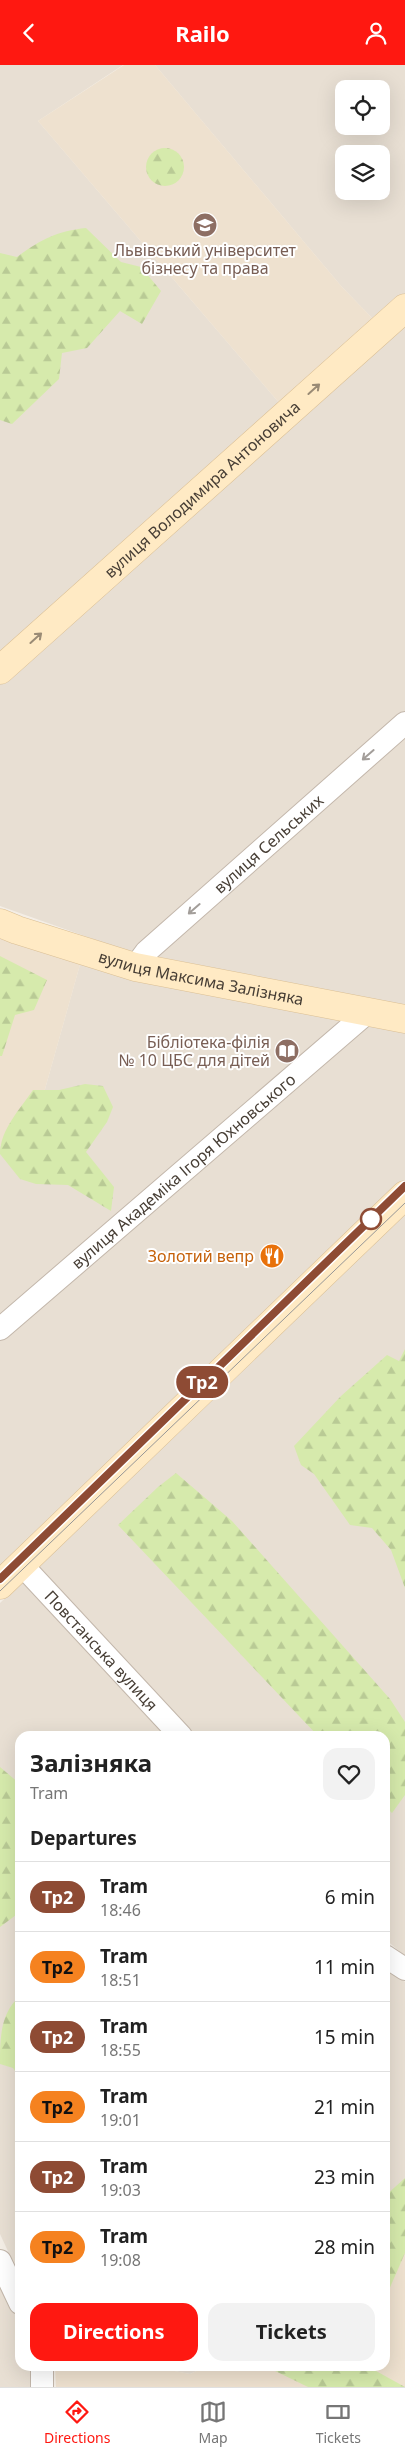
<!DOCTYPE html>
<html lang="en">
<head>
<meta charset="utf-8">
<style>
  :root { --surface:#fff; --page:#f2f2f2; --text:#222; --muted:#767676; --line:#e0e0e0; --accent:#ff1811 }
  body { margin:0; font-family:"Noto Sans",sans-serif; background:var(--page); color:var(--text); height:100vh; display:flex; flex-direction:column; font-size:19px; white-space:nowrap }
  * { box-sizing:border-box; margin:0 }
  p { font-size:16px; color:var(--muted) }
  .icon { flex:none; width:28px; height:28px; fill:none; stroke:currentColor; stroke-width:2; stroke-linecap:round; stroke-linejoin:round }
  .map { position:relative; flex:1; overflow:hidden }
  .side { position:absolute; left:15px; top:1666px; width:375px; height:640px; display:flex; flex-direction:column; background:var(--surface); border-radius:15px; box-shadow:0 5px 20px #0002 }
  .side>* { flex:none }
  .badge { padding:0 10px; border-radius:16px; font-size:18px; line-height:32px }
  .controls { position:absolute; left:335px; top:15px; display:grid; gap:10px }
  .controls a { display:grid; place-items:center; width:55px; height:55px; border-radius:10px; background:var(--surface); box-shadow:0 5px 20px #0002; font-size:25px }
  .map>.badge { position:absolute; translate:-50% -50%; box-shadow:0 0 0 2px #fff }
  h2 { padding:0 15px; font-size:19px; line-height:45px }
  .round { display:grid; place-items:center; flex:none; width:52px; height:52px; border-radius:15px; background:var(--page) }
  .head { display:flex; align-items:center; justify-content:space-between; height:85px; padding:0 15px }
  h1 { font-size:24px; font-weight:700; line-height:38px }
  .button { display:flex; gap:10px; margin-top:auto; padding:10px 15px }
  .button a { flex:1; height:58px; border-radius:15px; background:var(--accent); color:#fff; font-size:20px; font-weight:700; line-height:58px; text-align:center }
  .button a+a { background:var(--page); color:var(--text) }
  ul { padding:0; list-style:none }
  li { display:flex; align-items:center; gap:15px; height:70px; padding:0 15px; border-top:1px solid var(--line) }
  li div { flex:1 }
  li b { display:block; font-size:19px }
  li em { font-style:normal }
  li .badge { min-width:55px; font-weight:700; text-align:center }
  header { display:flex; justify-content:space-between; align-items:center; height:65px; padding:0 15px; background:var(--accent); color:#fff; font-size:22px; font-weight:700 }
  .tabs { display:flex; justify-content:space-around; align-items:center; height:70px; border-top:1px solid var(--line); background:var(--surface); font-size:14px; color:var(--muted) }
  .tabs a { display:grid; justify-items:center; gap:2px }
  .tabs .current { color:var(--accent) }
  .map>svg:first-child { display:block }
  .residential { fill:#e8dfd3; fill-rule:evenodd }
  .education { fill:#eee1cf }
  .forest { fill:url(#forest-firs) }
  .lines { fill:none; stroke-linecap:round; stroke-linejoin:round }
  .street-casing { stroke:#c3b7ab; stroke-width:24 }
  .secondary-casing { stroke:#dabf95; stroke-width:29 }
  .street { stroke:#fff; stroke-width:22 }
  .secondary { stroke:#ffeac4; stroke-width:28 }
  .tram { stroke:#969696; stroke-width:1 }
  .oneway { stroke:#9a8b75 }
  .oneway2 { stroke:#a39e9a }
  .line-casing { stroke:#fff; stroke-width:11 }
  .line { stroke:#8e4b34; stroke-width:8 }
  .stop-dot { fill:#fff; stroke:#8e4b34; stroke-width:2.5 }
  .labels { text-anchor:middle; dominant-baseline:central; stroke-width:4; stroke-linejoin:round; paint-order:stroke }
  .education-label { font-size:16px; fill:#785e54; stroke:#fff }
  .street-label { font-size:16px; fill:#473e35; stroke:#fff }
  .food-label { font-size:16px; fill:#c56008; stroke:#fff; text-anchor:end }
</style>
</head>
<body>
<header><svg class="icon" aria-label="back" viewBox="0 0 24 24"><path d="M15 5l-7 7 7 7"/></svg>Railo<svg class="icon" aria-label="person" viewBox="0 0 24 24"><circle cx="12" cy="8" r="4"/><path d="M4 21q1-7 8-7t8 7"/></svg></header>
<div class="map">
<svg width="405" height="2322" viewBox="0 0 405 2322">
  <defs>
    <pattern id="forest-firs" width="22" height="20" patternUnits="userSpaceOnUse" patternTransform="scale(1.25)"><rect width="22" height="20" fill="#d6eaac"/><path d="M5 1l3.5 6h-7zM16 11l3.5 6h-7z" fill="#b9ca95"/></pattern>
  </defs>
  <rect width="100%" height="100%" fill="#f4eee6"/>
  <!-- residential -->
  <g class="residential">
    <polygon points="0,0 123,0 38,56 281,340 0,591"/>
    <path d="M 155,0 L 405,0 L 405,229 L 375,256 L 342,222 ZM 344,24 L 381,24 L 381,61 L 344,61 ZM 344,89 L 381,89 L 381,126 L 344,126 Z"/>
    <polygon points="405,250 405,941 124,885 0,841 0,610"/>
    <polygon points="81,896 346,954 0,1256 0,1081 38,1049"/>
    <polygon points="364,958 405,966 405,1116 0,1501 0,1271"/>
    <polygon points="405,1145 405,1891 385,1874 385,1671 192,1671 36,1501"/>
    <polygon points="25,1514 168,1671 20,1671 20,2212 0,2169 0,1538"/>
    <polygon points="385,1900 405,1917 405,2156 385,2188"/>
    <polygon points="0,2211 20,2254 20,2301 33,2301 33,2322 0,2322"/>
    <polygon points="149,2301 207,2301 190,2309"/>
  </g>
  <!-- education -->
  <g class="education">
    <polygon points="124,0 155,0 342,222 375,256 281,340 38,56"/>
    <polygon points="0,866 81,896 38,1049 0,1081"/>
    <polygon points="405,2156 405,2322 341,2322 349,2301 385,2301 385,2208"/>
    <polygon points="55,2301 149,2301 190,2309 207,2301 309,2301 330,2322 56,2322"/>
  </g>
  <!-- forest -->
  <g class="forest">
    <circle cx="165" cy="102" r="19"/>
    <path d="M 86,163 L 121,197 L 141,202 L 161,226 L 142,259 L 120,246 L 87,283 L 62,288 L 59,314 L 12,359 L 0,355 L 0,188 L 17,192 C 40,175 57,166 86,163 Z"/>
    <polygon points="0,891 47,915 34,945 15,950 2,991 0,991"/>
    <path d="M 85,1019 L 103,1021 L 113,1042 L 107,1057 L 86,1087 L 114,1122 L 111,1146 L 68,1120 L 36,1119 L 20,1114 L 0,1089 C 0,1065 20,1044 33,1025 L 59,1025 Z"/>
    <polygon points="405,1284 405,1523 391,1485 372,1463 350,1460 314,1409 301,1400 294,1381 341,1331 387,1290 399,1296"/>
    <polygon points="176,1408 232,1456 390,1634 405,1657 405,1730 392,1748 385,1741 385,1671 318,1671 118,1460 158,1422"/>
    <polygon points="0,1702 20,1719 20,1847 0,1862"/>
    <path d="M 20,1931 L 20,2013 L 13,2003 L 0,1999 C 0,1974 0,1948 20,1931 Z"/>
    <polygon points="405,2113 405,2188 385,2234 385,2131"/>
    <polygon points="265,2301 367,2301 405,2322 308,2322"/>
  </g>
  <g class="lines">
    <defs>
      <g id="street">
        <path id="s1" d="M 135,902 L 146,887 L 405,658"/>
        <path id="s2" d="M 0,1264 L 368,947"/>
        <path id="s3" d="M 21,1499 L 181,1671"/>
        <polyline points="385,1891 405,1904"/>
        <polyline points="0,2196 20,2238"/>
        <polyline points="42,2301 42,2322"/>
      </g>
      <g id="secondary">
        <path id="s4" d="M 0,605 L 405,243"/>
        <path id="s5" d="M 0,858 L 17,865 L 135,902 L 405,954"/>
        <polyline points="0,1520 405,1130"/>
      </g>
    </defs>
    <!-- street casing -->
    <use href="#street" class="street-casing"/>
    <!-- secondary casing -->
    <use href="#secondary" class="secondary-casing"/>
    <!-- street -->
    <use href="#street" class="street"/>
    <!-- secondary -->
    <use href="#secondary" class="secondary"/>
    <!-- tram -->
    <g class="tram">
      <polyline points="0,1514 405,1121"/>
      <polyline points="0,1526 405,1138"/>
    </g>
  </g>
  <!-- one-way arrows -->
  <defs><path id="oneway-shaft" d="M-6 0H5M1.5-3L5.5 0L1.5 3" fill="none" stroke-width="1.6" stroke-linecap="round" stroke-linejoin="round" transform="scale(1.25)"/></defs>
  <g class="oneway">
    <use href="#oneway-shaft" transform="translate(314 324) rotate(-42)"/>
    <use href="#oneway-shaft" transform="translate(36 573) rotate(-42)"/>
  </g>
  <g class="oneway2">
    <use href="#oneway-shaft" transform="translate(368 690) rotate(139)"/>
    <use href="#oneway-shaft" transform="translate(194 844) rotate(139)"/>
  </g>
  <g class="lines">
    <defs>
      <polyline id="line" points="0,1514 405,1121"/>
    </defs>
    <!-- line casing -->
    <use href="#line" class="line-casing"/>
    <!-- line -->
    <use href="#line" class="line"/>
  </g>
  <!-- icons -->
  <defs>
    <symbol id="university-disc" viewBox="-11 -11 22 22"><circle r="9.5" fill="#8d6e63" stroke="#fff"/><path d="M0-5L7-2L0 1L-7-2ZM-4 1L0 2.5L4 1V4Q0 6-4 4Z" fill="#fff"/></symbol>
    <symbol id="library-disc" viewBox="-11 -11 22 22"><circle r="9.5" fill="#8d6e63" stroke="#fff"/><path d="M-6-4Q-3-5.5-.7-3.5V5Q-3 3-6 4ZM6-4Q3-5.5 .7-3.5V5Q3 3 6 4Z" fill="#fff"/></symbol>
    <symbol id="restaurant-disc" viewBox="-11 -11 22 22"><circle r="9.5" fill="#e8710a" stroke="#fff"/><path d="M-5-6h1v4h1v-4h1v4h1v-4h1v5L-1.5 .5V6h-2V.5L-5-1ZM5-6V6H3V1.5H1.5Q1.5-4 5-6Z" fill="#fff"/></symbol>
  </defs>
  <g fill-rule="evenodd">
    <use href="#university-disc" x="191" y="146" width="28" height="28"/>
    <use href="#library-disc" x="273" y="972" width="28" height="28"/>
    <use href="#restaurant-disc" x="258" y="1177" width="28" height="28"/>
  </g>
  <!-- markers -->
  <circle class="stop-dot" cx="371" cy="1154" r="10"/>
  <g class="labels">
    <!-- education labels -->
    <g class="education-label">
      <text x="205" y="185">Львівський університет<tspan x="205" dy="18">бізнесу та права</tspan></text>
      <text x="270" y="977" text-anchor="end">Бібліотека-філія<tspan x="270" dy="18">№ 10 ЦБС для дітей</tspan></text>
    </g>
    <!-- street labels -->
    <g class="street-label">
      <text stroke="none"><textPath href="#s4" startOffset="271">вулиця Володимира Антоновича</textPath></text>
      <text stroke="none"><textPath href="#s1" startOffset="182">вулиця Сельських</textPath></text>
      <text stroke="none"><textPath href="#s5" startOffset="209">вулиця Максима Залізняка</textPath></text>
      <text stroke="none"><textPath href="#s2" startOffset="242">вулиця Академіка Ігоря Юхновського</textPath></text>
      <text stroke="none"><textPath href="#s3" startOffset="118">Повстанська вулиця</textPath></text>
    </g>
    <!-- food labels -->
    <g class="food-label">
      <text x="254" y="1191">Золотий вепр</text>
    </g>
  </g>
</svg>
<div class="controls">
<a><svg class="icon" aria-label="locate" viewBox="0 0 24 24"><circle cx="12" cy="12" r="6"/><path d="M12 2v4M12 18v4M2 12h4M18 12h4"/></svg></a>
<a><svg class="icon" aria-label="layers" viewBox="0 0 24 24"><path d="M12 4l9 5-9 5-9-5zM3 14l9 5 9-5"/></svg></a>
</div>
<b class="badge" style="left:202px;top:1317px;background:#8e4b34;color:#fff">Тр2</b>
<section class="side">
<div class="head"><div><h1>Залізняка</h1><p>Tram</p></div><a class="round"><svg class="icon" aria-label="heart" viewBox="0 0 24 24"><path d="M12 20l-8-8c-3-5 5-10 8-4 3-6 11-1 8 4z"/></svg></a></div>
<h2>Departures</h2>
<ul>
<li><span class="badge" style="background:#8e4b34;color:#fff">Тр2</span><div><b>Tram</b><p>18:46</p></div><em>6 min</em></li>
<li><span class="badge" style="background:#f58220;color:#111">Тр2</span><div><b>Tram</b><p>18:51</p></div><em>11 min</em></li>
<li><span class="badge" style="background:#8e4b34;color:#fff">Тр2</span><div><b>Tram</b><p>18:55</p></div><em>15 min</em></li>
<li><span class="badge" style="background:#f58220;color:#111">Тр2</span><div><b>Tram</b><p>19:01</p></div><em>21 min</em></li>
<li><span class="badge" style="background:#8e4b34;color:#fff">Тр2</span><div><b>Tram</b><p>19:03</p></div><em>23 min</em></li>
<li><span class="badge" style="background:#f58220;color:#111">Тр2</span><div><b>Tram</b><p>19:08</p></div><em>28 min</em></li>
</ul>
<div class="button"><a>Directions</a><a>Tickets</a></div>
</section>
</div>
<nav class="tabs">
<a class="current"><svg class="icon" aria-label="directions" viewBox="0 0 24 24"><path d="M12 3l9 9-9 9-9-9zM9 14v-3h6M13 9l2 2-2 2"/></svg>Directions</a>
<a><svg class="icon" aria-label="map" viewBox="0 0 24 24"><path d="M3 6l6-2 6 2 6-2v14l-6 2-6-2-6 2zM9 4v14M15 6v14"/></svg>Map</a>
<a><svg class="icon" aria-label="tickets" viewBox="0 0 24 24"><path d="M3 7h18v10H3zM15 7v10"/></svg>Tickets</a>
</nav>
</body>
</html>
